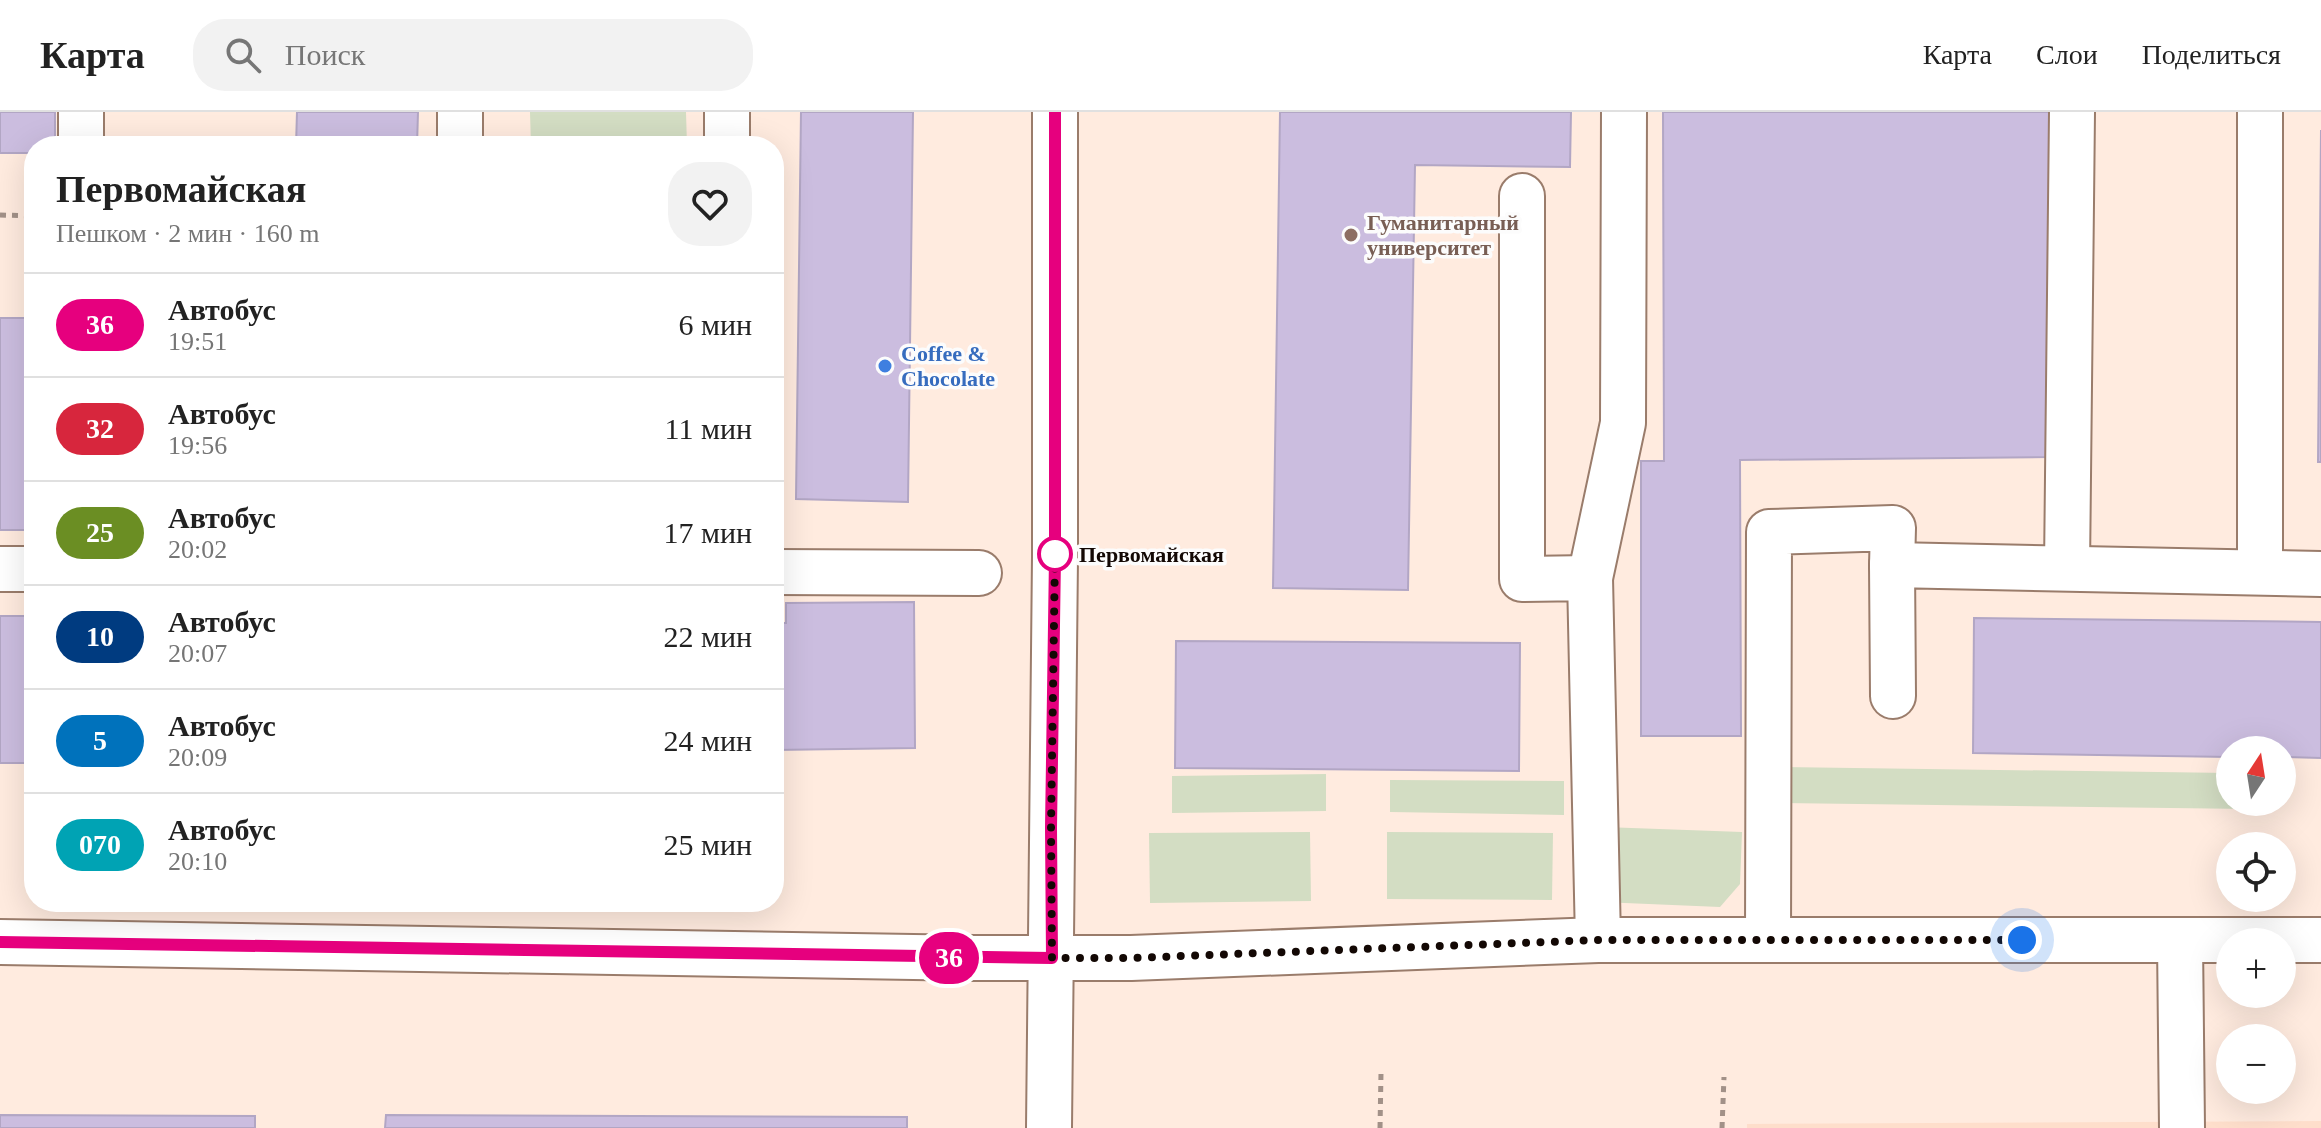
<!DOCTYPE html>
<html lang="ru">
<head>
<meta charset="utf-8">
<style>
  :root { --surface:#fff; --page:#f2f2f2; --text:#222; --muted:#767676; --line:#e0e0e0 }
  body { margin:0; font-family:Georgia,serif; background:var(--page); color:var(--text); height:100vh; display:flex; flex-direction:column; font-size:30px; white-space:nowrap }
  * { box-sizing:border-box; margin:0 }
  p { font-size:26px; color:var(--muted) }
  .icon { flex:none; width:44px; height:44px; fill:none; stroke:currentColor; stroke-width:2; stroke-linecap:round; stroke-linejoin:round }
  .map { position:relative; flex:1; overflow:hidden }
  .side { position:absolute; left:24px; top:24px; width:760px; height:776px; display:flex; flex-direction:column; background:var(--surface); border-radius:32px; box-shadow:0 8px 32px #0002 }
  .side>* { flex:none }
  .badge { padding:0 16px; border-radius:26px; font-size:28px; line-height:52px }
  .needle { width:52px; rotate:12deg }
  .fabs { position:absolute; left:2216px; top:624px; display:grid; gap:16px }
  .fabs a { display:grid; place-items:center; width:80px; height:80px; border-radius:50%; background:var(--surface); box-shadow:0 8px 32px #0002; font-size:40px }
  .you { position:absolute; width:40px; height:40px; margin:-20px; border:6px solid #fff; border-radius:50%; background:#1a73e8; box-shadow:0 0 0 12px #1a73e833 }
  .map>.badge { position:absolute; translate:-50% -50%; box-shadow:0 0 0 4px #fff }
  .round { display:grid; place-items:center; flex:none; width:84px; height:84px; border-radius:32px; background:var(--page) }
  .overview { display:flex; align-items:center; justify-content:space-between; height:136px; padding:0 32px }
  h1 { font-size:38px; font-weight:600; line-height:60px }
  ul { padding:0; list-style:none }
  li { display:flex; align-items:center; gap:24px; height:104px; padding:0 32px; border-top:2px solid var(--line) }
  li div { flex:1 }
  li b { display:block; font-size:30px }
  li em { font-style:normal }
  li .badge { min-width:88px; font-weight:700; text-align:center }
  header { display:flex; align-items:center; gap:48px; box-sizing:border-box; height:112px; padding:0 40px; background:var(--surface); border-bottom:2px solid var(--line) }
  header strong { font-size:38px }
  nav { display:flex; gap:44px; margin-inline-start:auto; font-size:28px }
  .search { width:560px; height:72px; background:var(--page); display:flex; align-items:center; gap:20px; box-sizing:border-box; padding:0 28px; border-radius:32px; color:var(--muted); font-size:30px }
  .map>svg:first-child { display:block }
  .built { fill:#fedecb }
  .green { fill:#d3ddc3 }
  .building { fill:#cbbddf; stroke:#b2a6c4; stroke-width:2 }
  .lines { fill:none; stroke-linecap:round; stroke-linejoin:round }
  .minor-casing { stroke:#9a7c6b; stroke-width:48 }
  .path { stroke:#a29188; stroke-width:5; stroke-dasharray:6 6; stroke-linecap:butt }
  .minor { stroke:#fff; stroke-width:44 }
  .line-casing { stroke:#fff; stroke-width:18 }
  .line { stroke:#e6007e; stroke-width:12 }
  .walk { stroke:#130804; stroke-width:8; stroke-dasharray:0 14.4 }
  .education-dot { fill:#8d6e63; stroke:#fcfcfc; stroke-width:3 }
  .shop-dot { fill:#3f7fe0; stroke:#fcfcfc; stroke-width:3 }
  .stop-dot { fill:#fff; stroke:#e6007e; stroke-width:4 }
  .labels { text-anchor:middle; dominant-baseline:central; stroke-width:7; stroke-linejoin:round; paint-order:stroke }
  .education-label { font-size:22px; font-weight:bold; fill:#785e54; stroke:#fcfcfc; text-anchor:start }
  .shop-label { font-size:22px; font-weight:bold; fill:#366cbe; stroke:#fcfcfc; text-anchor:start }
  .stop-label { font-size:22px; font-weight:bold; fill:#130804; stroke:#fcfcfc; text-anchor:start }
</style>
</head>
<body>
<header>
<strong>Карта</strong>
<div class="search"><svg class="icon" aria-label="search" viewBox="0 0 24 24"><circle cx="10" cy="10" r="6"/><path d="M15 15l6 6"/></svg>Поиск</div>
<nav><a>Карта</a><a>Слои</a><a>Поделиться</a></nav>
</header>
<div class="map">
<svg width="2321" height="1016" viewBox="0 0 2321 1016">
  <rect width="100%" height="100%" fill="#ffebdf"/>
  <!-- built -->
  <polygon class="built" points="2321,1009 2321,1016 1747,1016 1747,1012"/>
  <!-- green -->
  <g class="green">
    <polygon points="530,0 686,0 687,34 531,34"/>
    <polygon points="1782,655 2230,661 2230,690 2249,690 2249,697 1781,691"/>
    <polygon points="1326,662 1326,699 1172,701 1172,664"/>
    <polygon points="1390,668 1564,669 1564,703 1390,700"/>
    <polygon points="1604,715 1742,720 1740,772 1720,795 1601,790"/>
    <polygon points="1310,720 1311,789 1150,791 1149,721"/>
    <polygon points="1387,720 1553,721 1552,788 1387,787"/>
  </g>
  <!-- building -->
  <g class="building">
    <polygon points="0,0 55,0 55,34 34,34 34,41 0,41"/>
    <polygon points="297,0 418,0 417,34 296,34"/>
    <polygon points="801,0 913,0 908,390 796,387"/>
    <polygon points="1280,0 1571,0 1570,55 1415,53 1408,478 1273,476"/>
    <polygon points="1663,0 2051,0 2048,345 1740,348 1741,624 1641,624 1641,349 1664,349"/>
    <polygon points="2321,18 2321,350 2318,350"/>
    <rect x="0" y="206" width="34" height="212"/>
    <polygon points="914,490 915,636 774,638 774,511 786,511 786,491"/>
    <rect x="0" y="504" width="34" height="147"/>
    <polygon points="1974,506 2321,510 2321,646 2282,645 2282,638 2230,638 2230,645 1973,641"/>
    <polygon points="1176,529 1520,531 1519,659 1175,656"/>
    <polygon points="0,1003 255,1004 255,1016 0,1016"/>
    <polygon points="386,1003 907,1005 907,1016 385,1016"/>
  </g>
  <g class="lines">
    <defs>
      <g id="minor">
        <polyline points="81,0 81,34"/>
        <polyline points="460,0 460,34"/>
        <polyline points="727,0 727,34"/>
        <polyline points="2260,0 2260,460"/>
        <polyline points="1522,84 1522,467 1590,466 1598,828"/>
        <polyline points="2067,456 2072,0"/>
        <polyline points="0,457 34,457"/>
        <polyline points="774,460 979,461"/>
        <polyline points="1590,466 1623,311 1624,0"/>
        <polyline points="1893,584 1892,453 2321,462"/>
        <polyline points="1768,828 1769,420 1893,416 1892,453"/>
        <polyline points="2180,829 2182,1016"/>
        <polyline points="0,830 974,846 1131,846 1598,828 2321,828"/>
        <polyline points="1049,1016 1055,445 1055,0"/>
      </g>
    </defs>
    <!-- minor casing -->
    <use href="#minor" class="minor-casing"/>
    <!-- path -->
    <g class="path">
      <polyline points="0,103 34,104"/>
      <polyline points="1380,1016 1381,961"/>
      <polyline points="1722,1016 1724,965"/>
    </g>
    <!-- minor -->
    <use href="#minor" class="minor"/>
  </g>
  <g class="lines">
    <defs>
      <polyline id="line" points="0,830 1052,846 1051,716 1055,445 1055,0"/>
    </defs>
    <!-- line casing -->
    <use href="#line" class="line-casing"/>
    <!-- line -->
    <use href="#line" class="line"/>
    <!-- walk -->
    <polyline class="walk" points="1055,442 1051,716 1052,846 1131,846 1598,828 2022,828"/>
  </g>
  <!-- markers -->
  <circle class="education-dot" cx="1351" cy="123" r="8"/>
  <circle class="shop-dot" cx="885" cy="254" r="8"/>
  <circle class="stop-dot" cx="1055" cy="442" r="16"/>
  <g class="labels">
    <!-- education labels -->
    <g class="education-label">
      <text x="1367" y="110">Гуманитарный<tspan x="1367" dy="25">университет</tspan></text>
    </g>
    <!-- shop labels -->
    <g class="shop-label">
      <text x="901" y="241">Coffee &amp;<tspan x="901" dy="25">Chocolate</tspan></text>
    </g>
    <!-- stop labels -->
    <g class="stop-label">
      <text x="1079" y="442">Первомайская</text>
    </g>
  </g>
</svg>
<div class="fabs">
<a><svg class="needle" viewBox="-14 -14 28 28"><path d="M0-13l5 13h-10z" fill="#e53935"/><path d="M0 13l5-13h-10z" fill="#767676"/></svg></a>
<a><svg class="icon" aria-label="locate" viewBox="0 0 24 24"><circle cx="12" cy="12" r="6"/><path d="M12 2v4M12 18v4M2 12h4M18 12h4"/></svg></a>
<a>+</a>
<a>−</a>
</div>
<div class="you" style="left:2022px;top:828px"></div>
<b class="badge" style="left:949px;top:846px;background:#e6007e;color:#fff">36</b>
<section class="side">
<div class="overview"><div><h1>Первомайская</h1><p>Пешком · 2 мин · 160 m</p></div><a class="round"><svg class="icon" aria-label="heart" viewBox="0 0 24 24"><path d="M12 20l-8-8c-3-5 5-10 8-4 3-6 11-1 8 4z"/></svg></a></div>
<ul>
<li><span class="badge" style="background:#e6007e;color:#fff">36</span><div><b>Автобус</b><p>19:51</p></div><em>6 мин</em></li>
<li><span class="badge" style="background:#d7263d;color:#fff">32</span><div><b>Автобус</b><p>19:56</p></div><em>11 мин</em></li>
<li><span class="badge" style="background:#6b8e23;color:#fff">25</span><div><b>Автобус</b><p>20:02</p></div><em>17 мин</em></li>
<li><span class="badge" style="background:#003b80;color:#fff">10</span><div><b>Автобус</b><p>20:07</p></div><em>22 мин</em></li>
<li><span class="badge" style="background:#0072bc;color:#fff">5</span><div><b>Автобус</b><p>20:09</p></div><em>24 мин</em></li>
<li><span class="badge" style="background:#00a3b4;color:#fff">070</span><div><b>Автобус</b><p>20:10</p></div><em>25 мин</em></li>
</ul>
</section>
</div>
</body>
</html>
